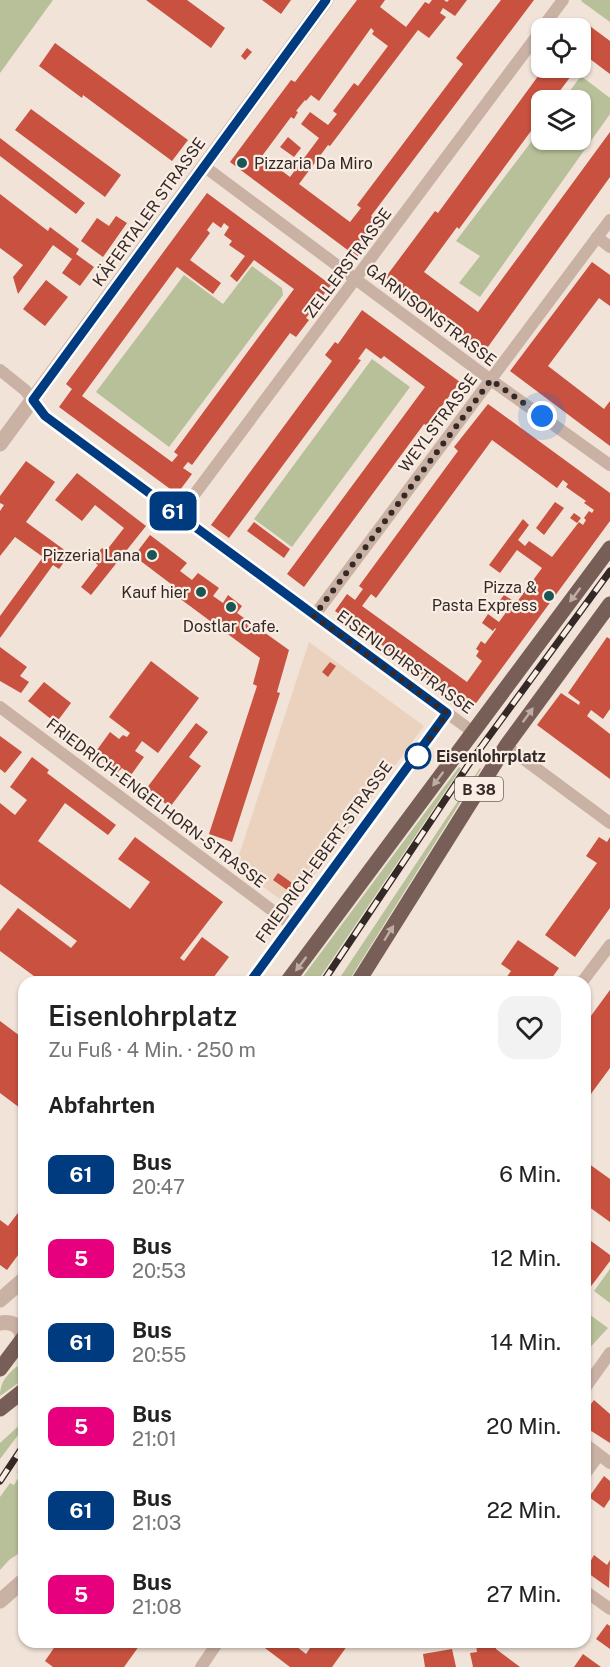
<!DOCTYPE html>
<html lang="de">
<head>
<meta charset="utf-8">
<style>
  :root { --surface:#fff; --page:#f2f2f2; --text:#222; --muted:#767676 }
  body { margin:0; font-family:"Public Sans",sans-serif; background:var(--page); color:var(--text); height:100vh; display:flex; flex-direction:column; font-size:22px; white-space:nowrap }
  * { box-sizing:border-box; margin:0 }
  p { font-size:20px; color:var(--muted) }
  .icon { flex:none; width:33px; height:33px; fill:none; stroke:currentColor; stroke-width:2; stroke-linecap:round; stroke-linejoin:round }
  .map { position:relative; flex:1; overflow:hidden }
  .drawer { position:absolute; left:18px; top:976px; width:573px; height:672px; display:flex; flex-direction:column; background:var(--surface); border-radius:18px; box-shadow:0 2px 4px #0004 }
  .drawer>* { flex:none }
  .badge { padding:0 12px; border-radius:9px; font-size:21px; line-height:39px }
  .buttons { position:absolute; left:531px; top:18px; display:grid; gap:12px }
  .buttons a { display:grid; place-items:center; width:60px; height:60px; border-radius:12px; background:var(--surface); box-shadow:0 2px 4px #0004; font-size:30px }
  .you { position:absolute; width:30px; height:30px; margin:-15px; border:4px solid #fff; border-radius:50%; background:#1a73e8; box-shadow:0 0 0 9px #1a73e833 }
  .map>.badge { position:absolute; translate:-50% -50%; box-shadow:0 0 0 3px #fff }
  h2 { padding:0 30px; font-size:22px; line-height:54px }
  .round { display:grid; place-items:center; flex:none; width:63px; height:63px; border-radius:18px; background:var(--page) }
  .summary { display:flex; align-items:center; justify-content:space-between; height:102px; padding:0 30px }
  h1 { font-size:28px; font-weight:600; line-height:45px }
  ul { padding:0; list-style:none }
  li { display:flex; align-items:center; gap:18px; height:84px; padding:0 30px }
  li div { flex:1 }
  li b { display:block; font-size:22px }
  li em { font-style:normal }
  li .badge { min-width:66px; font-weight:700; text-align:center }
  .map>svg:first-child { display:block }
  .green { fill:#b7c098 }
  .plaza { fill:#ead2be }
  .building { fill:#c8513f; fill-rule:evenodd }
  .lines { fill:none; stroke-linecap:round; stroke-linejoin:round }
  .minor { stroke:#c9b1a4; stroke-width:12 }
  .tertiary { stroke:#c9b1a4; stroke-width:15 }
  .primary { stroke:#775e56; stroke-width:15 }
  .rail-casing { stroke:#342926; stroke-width:7 }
  .rail { stroke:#f9ede4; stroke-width:4.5; stroke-dasharray:14; stroke-linecap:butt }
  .oneway { fill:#beada4 }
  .line-casing { stroke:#fff; stroke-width:14 }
  .line { stroke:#003b80; stroke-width:9 }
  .walk { stroke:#342926; stroke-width:6; stroke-dasharray:0 10.8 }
  .poi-dot { fill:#1b5654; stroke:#f9ede4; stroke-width:2 }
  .stop-dot { fill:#fff; stroke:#003b80; stroke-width:3 }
  .labels { text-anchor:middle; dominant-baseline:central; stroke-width:4.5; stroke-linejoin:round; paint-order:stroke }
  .shield { fill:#f9ede4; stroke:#6f645f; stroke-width:1.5 }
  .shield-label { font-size:15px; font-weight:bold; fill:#342926 }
  .poi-label { font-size:16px; fill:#342926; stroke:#f9ede4; text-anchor:end }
  .street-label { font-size:16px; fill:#342926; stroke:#f9ede4 }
  .stop-label { font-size:16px; font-weight:bold; fill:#342926; stroke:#f9ede4; text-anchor:start }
</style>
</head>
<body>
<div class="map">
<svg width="610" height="1667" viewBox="0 0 610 1667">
  <rect width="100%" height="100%" fill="#f1e3d8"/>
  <!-- green -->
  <g class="green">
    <polygon points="0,0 53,0 0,73"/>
    <polygon points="582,0 610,0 610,22 581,1"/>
    <polygon points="581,76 610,98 610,114 480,297 459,283 480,256 456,241 541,129 542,140 580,140 580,100 563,100"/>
    <polygon points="252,266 282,288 283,295 169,447 96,392 184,275 223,304"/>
    <polygon points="372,359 410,387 292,547 254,519"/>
    <polygon points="459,767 461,768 317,982 299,982"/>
    <polygon points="480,768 481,769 348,982 337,982"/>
    <polygon points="610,1269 610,1303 594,1291"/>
    <polygon points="585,1311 608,1328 585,1353"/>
    <path d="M 24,1361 L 24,1379 L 0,1396 C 0,1379 11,1371 24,1361 Z"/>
    <polygon points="24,1421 24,1427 0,1459 0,1443"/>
    <polygon points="24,1465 24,1550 9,1560 0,1570 0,1497 10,1483 14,1485 20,1475 17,1472"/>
  </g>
  <!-- plaza -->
  <polygon class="plaza" points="309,642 424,726 291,907 235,867"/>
  <!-- building -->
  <g class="building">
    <polygon points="146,0 187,0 225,28 211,48"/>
    <polygon points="262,0 291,0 281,14"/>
    <path d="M 357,0 L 385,0 L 380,7 L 406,27 L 425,2 L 429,4 L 432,0 L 444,0 L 447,2 L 449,0 L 467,0 L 455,16 L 443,8 L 440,13 L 446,17 L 429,38 L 418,30 L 330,146 L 328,145 L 299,184 L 350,222 L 361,208 L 357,205 L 463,64 L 456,58 L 501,0 L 534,0 L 371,216 L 382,224 L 357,257 L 230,162 L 291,80 L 295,82 ZM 371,28 L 374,31 L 372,34 L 388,46 L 358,86 L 354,83 L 333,111 L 337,114 L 328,125 L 310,112 L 301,124 L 319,138 L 290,177 L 262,156 L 291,117 L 294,119 L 298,112 L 296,111 L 305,100 L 306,101 L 311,95 L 319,101 Z"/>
    <polygon points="579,18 610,41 610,74 586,56 580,63 580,28 572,28"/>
    <polygon points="55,43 188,140 172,161 83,95 82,98 39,66"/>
    <polygon points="247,48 252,52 245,60 241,56"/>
    <polygon points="544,68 577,68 553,100 542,100 542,116 459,229 457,227 424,272 478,312 610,132 610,177 485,351 385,278 435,211 438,213"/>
    <polygon points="31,109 121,175 105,197 15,130"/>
    <polygon points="288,137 301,148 294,157 280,147"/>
    <polygon points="0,138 85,203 76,214 0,156"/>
    <path d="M 207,193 L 331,285 L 306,318 L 309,320 L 296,337 L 290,333 L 192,465 L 188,462 L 183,468 L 192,474 L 177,494 L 59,407 L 72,389 L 66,384 ZM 213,222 L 221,228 L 224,223 L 229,227 L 224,235 L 232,241 L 229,245 L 245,256 L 230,276 L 237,282 L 254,260 L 294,289 L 174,452 L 178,455 L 172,462 L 82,396 L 177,267 L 213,294 L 221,283 L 190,260 L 210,233 L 207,230 Z"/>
    <polygon points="0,194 48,231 50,227 79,249 76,254 94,267 80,286 62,273 72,259 53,245 18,294 13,277 23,265 0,248"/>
    <polygon points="116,216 127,223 103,257 81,241 97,218 109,226"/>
    <polygon points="592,262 610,275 610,306 599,298 548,366 604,409 610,401 610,446 510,371"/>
    <polygon points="46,280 68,297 45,326 23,309"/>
    <polygon points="362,310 460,382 435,415 437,416 429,427 424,424 304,587 287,574 425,387 384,356 381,359 366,348 358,359 361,360 229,538 211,525 332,361 325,355 335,342 338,344"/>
    <path d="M 488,404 L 610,493 L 610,521 L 471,710 L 335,611 L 347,594 L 355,600 L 363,589 L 359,586 L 458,451 L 454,447 ZM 492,440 L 557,488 L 563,480 L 568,484 L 566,487 L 586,501 L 584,503 L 594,510 L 592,513 L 589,511 L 584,518 L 586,520 L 583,525 L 579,522 L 552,557 L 529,541 L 525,546 L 518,540 L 529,525 L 523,519 L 489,565 L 500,573 L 517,550 L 542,568 L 514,606 L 510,603 L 512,600 L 504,595 L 497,604 L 507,611 L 499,622 L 488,614 L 482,623 L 493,631 L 495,628 L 496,629 L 485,644 L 481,641 L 476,649 L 479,651 L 476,656 L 482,661 L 467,682 L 362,606 L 371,594 L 376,598 Z"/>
    <polygon points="26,461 55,482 26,522 70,554 59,569 53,565 0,638 0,616 43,557 15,537 0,556 0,511 4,505 0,503 0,496"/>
    <polygon points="77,473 146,526 91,595 81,587 98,565 92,560 102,548 106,551 124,528 95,505 82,521 55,500"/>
    <polygon points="555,502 564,508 544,535 536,528"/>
    <polygon points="574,513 581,518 577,523 570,518"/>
    <polygon points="254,522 290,549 284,558 247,531"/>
    <polygon points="150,535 187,563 180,571 192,580 198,573 219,588 213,596 223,603 228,595 242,606 237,613 289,650 277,692 280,693 232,842 209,834 257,686 253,684 260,658 167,589 171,584 134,556"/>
    <polygon points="607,637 610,639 610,709 603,719 591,710 587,716 610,734 610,779 537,725 561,693 579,705 580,702 568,693"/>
    <polygon points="0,647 27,667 20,676 29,682 21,693 0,681"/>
    <polygon points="151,661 199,698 158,753 142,741 135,751 144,757 131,775 122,768 118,772 103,761 107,757 97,750 110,732 119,739 123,735 127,737 130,733 109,717"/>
    <polygon points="330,662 336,666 328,677 322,672"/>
    <polygon points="44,682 71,703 56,723 28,701"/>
    <polygon points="196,723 208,732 189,757 201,766 170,807 146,789"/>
    <polygon points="0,736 22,752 5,773 0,769"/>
    <polygon points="32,757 49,770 47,773 116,825 108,835 65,803 38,841 130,909 150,882 118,859 135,837 223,902 180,958 184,961 202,937 229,957 210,982 42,982 0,951 0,931 18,908 71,948 77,941 0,884 0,803 15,815 27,800 10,787"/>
    <polygon points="599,837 607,842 610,837 610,908 575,957 545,935 597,863 586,856"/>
    <polygon points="278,873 295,885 290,892 273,880"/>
    <polygon points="518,940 559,968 549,982 503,982 511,971 501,964"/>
    <polygon points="610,990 610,1068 585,1102 585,1024"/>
    <polygon points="0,1021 24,1039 24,1111 0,1093"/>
    <polygon points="585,1161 610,1179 610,1222 585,1204"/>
    <polygon points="24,1205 24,1247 7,1270 0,1265 0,1220 8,1226"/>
    <polygon points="587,1238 610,1255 610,1261 589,1289 585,1286 585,1241"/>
    <polygon points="594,1400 610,1414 610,1443 585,1427 585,1412"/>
    <polygon points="604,1476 610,1481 610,1499 604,1508 589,1497"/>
    <polygon points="594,1555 607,1565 610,1560 609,1588 585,1571"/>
    <polygon points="607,1624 610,1626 610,1649 596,1639"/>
    <polygon points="58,1642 142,1642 124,1667 53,1667 45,1661"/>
    <polygon points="257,1642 291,1642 306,1654 314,1642 350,1642 332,1667 290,1667"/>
    <polygon points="420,1642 444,1642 444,1644 421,1648"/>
    <polygon points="468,1642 495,1642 496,1649 520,1667 473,1667 470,1653 477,1652 476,1645 469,1646"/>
    <polygon points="452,1649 456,1667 425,1667 423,1654"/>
    <polygon points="583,1654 601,1667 574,1667"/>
  </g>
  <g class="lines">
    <!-- minor -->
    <g class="minor">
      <polyline points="542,28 563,0"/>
      <polyline points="205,167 491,380 610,465"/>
      <polyline points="597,237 610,247"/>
      <polyline points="0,370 25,390 45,416 473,732"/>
      <polyline points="179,515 542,29"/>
      <polyline points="314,616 610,220"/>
      <polyline points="0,707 293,926"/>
      <polyline points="506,746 610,823"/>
      <polyline points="250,982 447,713"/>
      <polyline points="582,982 610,945"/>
      <polyline points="585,1388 610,1353"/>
      <polyline points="585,1444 610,1463"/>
      <polyline points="585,1474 599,1455"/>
      <polyline points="585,1591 610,1609"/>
      <polyline points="201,1667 218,1642"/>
    </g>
    <!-- tertiary -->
    <g class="tertiary">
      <polyline points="0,444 326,0"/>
      <polyline points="0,1300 24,1279"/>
      <path d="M 0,1323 C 12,1321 23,1326 22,1340"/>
      <polyline points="0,1601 24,1580"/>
    </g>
    <!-- primary -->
    <g class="primary">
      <polyline points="287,982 610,548"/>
      <polyline points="358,982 506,746 610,604"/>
      <polyline points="0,1369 24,1337"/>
      <polyline points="0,1409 24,1390"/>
    </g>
    <defs>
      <g id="rail">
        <polyline points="323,982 471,761 610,571"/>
        <polyline points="0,1481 24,1445"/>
      </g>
    </defs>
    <!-- rail casing -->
    <use href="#rail" class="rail-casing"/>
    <!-- rail -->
    <use href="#rail" class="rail"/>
  </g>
  <!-- one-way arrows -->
  <defs><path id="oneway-solid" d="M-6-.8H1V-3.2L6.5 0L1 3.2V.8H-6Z" transform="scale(1.5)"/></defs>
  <g class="oneway">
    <use href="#oneway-solid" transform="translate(575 595) rotate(127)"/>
    <use href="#oneway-solid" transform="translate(528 715) rotate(-54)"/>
    <use href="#oneway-solid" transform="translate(438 779) rotate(127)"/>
    <use href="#oneway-solid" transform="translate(389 933) rotate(-58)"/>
    <use href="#oneway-solid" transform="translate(301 964) rotate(127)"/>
  </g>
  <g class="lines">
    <defs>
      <polyline id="line" points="250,982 447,713 45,416 33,400 326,0"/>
    </defs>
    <!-- line casing -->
    <use href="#line" class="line-casing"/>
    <!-- line -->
    <use href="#line" class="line"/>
    <!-- walk -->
    <polyline class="walk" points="418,756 447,713 314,616 491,380 542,416"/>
  </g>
  <!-- markers -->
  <g class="poi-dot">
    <circle cx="242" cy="163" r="6"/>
    <circle cx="152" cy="555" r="6"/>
    <circle cx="201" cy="592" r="6"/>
    <circle cx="549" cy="596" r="6"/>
    <circle cx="231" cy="607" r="6"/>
  </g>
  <circle class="stop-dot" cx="418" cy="756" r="12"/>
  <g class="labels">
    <!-- shield labels -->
    <rect class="shield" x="455" y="777" width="48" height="24" rx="4.5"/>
    <g class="shield-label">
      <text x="479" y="789">B 38</text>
    </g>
    <!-- poi labels -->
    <g class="poi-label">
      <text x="254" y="163" text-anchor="start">Pizzaria Da Miro</text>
      <text x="140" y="555">Pizzeria Lana</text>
      <text x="537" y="587">Pizza &amp;<tspan x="537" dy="18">Pasta Express</tspan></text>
      <text x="189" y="592">Kauf hier</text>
      <text x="231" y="626" text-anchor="middle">Dostlar Cafe.</text>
    </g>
    <!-- street labels -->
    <g class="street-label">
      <text transform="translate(149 212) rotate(-54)">KÄFERTALER STRASSE</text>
      <text transform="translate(348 263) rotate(-53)">ZELLERSTRASSE</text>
      <text transform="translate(431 315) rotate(37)">GARNISONSTRASSE</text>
      <text transform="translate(438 423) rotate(-53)">WEYLSTRASSE</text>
      <text transform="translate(405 662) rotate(36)">EISENLOHRSTRASSE</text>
      <text transform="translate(156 803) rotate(37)">FRIEDRICH-ENGELHORN-STRASSE</text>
      <text transform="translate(324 852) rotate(-54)">FRIEDRICH-EBERT-STRASSE</text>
    </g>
    <!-- stop labels -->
    <g class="stop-label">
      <text x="436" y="756">Eisenlohrplatz</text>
    </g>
  </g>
</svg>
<div class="buttons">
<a><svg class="icon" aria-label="locate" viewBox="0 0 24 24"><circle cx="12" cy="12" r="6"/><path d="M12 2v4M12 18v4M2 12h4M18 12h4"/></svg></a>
<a><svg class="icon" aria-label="layers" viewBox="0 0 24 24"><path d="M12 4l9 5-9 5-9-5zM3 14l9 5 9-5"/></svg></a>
</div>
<div class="you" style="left:542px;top:416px"></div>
<b class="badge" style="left:173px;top:511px;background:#003b80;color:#fff">61</b>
<section class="drawer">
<div class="summary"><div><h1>Eisenlohrplatz</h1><p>Zu Fuß · 4 Min. · 250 m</p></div><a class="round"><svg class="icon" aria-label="heart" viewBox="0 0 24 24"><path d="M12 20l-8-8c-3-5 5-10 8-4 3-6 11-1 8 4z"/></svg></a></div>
<h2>Abfahrten</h2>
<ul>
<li><span class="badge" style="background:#003b80;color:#fff">61</span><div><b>Bus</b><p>20:47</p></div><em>6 Min.</em></li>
<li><span class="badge" style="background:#e6007e;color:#fff">5</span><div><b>Bus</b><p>20:53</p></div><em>12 Min.</em></li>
<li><span class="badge" style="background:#003b80;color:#fff">61</span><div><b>Bus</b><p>20:55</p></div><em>14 Min.</em></li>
<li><span class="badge" style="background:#e6007e;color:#fff">5</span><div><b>Bus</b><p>21:01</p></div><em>20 Min.</em></li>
<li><span class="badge" style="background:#003b80;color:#fff">61</span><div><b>Bus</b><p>21:03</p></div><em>22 Min.</em></li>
<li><span class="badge" style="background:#e6007e;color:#fff">5</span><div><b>Bus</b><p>21:08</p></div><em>27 Min.</em></li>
</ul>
</section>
</div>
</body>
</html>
